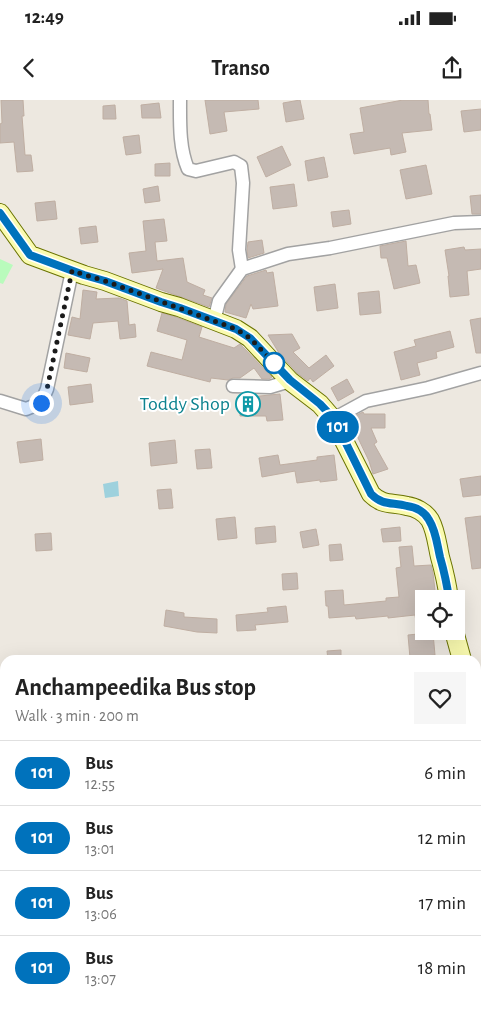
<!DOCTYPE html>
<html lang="en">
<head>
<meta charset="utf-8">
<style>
  :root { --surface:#fff; --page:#f6f6f6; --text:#222; --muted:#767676; --line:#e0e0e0 }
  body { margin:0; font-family:"Alegreya Sans",sans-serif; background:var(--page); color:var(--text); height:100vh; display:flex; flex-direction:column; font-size:19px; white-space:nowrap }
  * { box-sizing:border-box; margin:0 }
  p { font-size:16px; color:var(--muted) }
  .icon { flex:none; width:28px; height:28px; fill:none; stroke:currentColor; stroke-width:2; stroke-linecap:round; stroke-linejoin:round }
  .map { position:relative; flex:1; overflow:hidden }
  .details { position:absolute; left:0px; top:555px; width:481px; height:356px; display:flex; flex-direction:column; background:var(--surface); border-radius:15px 15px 0 0; box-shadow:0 5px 20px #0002 }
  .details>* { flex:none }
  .badge { padding:0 10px; border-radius:16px; font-size:18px; line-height:32px }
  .fabs { position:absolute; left:415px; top:490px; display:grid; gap:10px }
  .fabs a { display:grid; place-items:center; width:50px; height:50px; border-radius:0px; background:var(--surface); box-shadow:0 5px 20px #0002; font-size:25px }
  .you { position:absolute; width:25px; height:25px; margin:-12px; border:4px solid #fff; border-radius:50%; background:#1a73e8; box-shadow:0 0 0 8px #1a73e833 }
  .map>.badge { position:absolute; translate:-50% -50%; box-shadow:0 0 0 2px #fff }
  .round { display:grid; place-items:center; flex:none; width:52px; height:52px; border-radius:0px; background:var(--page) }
  .headline { display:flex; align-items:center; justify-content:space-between; height:85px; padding:0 15px }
  h1 { font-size:24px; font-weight:700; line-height:38px }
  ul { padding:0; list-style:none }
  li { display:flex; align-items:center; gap:15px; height:65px; padding:0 15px; border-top:1px solid var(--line) }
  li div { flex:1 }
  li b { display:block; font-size:19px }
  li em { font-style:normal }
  li .badge { min-width:55px; font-weight:700; text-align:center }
  .status { display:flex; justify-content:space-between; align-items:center; height:35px; padding:0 25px; background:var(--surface); direction:ltr }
  .status svg { height:14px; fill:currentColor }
  header { display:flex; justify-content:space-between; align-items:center; height:65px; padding:0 15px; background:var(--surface); font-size:22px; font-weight:700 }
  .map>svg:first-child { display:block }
  .park { fill:#b9fbbc }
  .water { fill:#9ed1dd }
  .building { fill:#c5bab3; stroke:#bfaea2 }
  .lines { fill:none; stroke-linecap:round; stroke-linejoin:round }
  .street-casing { stroke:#a2a2a2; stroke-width:15 }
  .secondary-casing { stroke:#6a7301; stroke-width:20 }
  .street { stroke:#fff; stroke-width:12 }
  .secondary { stroke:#fafbb0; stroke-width:18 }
  .line-casing { stroke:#fff; stroke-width:11 }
  .line { stroke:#0072bc; stroke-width:8 }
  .walk { stroke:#1b1b1b; stroke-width:5; stroke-dasharray:0 9 }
  .stop-dot { fill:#fff; stroke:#0072bc; stroke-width:2.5 }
  .labels { text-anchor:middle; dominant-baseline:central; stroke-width:4; stroke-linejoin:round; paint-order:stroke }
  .culture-label { font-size:20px; fill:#0d838f; stroke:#fff; text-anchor:end }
</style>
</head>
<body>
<div class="status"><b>12:49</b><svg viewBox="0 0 49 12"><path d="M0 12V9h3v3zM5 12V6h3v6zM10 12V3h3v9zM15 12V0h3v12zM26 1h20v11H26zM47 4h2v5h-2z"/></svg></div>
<header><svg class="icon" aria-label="back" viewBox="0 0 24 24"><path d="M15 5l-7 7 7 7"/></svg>Transo<svg class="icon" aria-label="share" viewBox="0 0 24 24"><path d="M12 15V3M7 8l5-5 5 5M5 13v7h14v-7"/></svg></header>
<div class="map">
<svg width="481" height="911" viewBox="0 0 481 911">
  <rect width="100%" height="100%" fill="#ede8e0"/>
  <!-- park -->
  <polygon class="park" points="0,159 13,165 3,184 0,183"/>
  <!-- water -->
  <polygon class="water" points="118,381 119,396 105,398 103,384"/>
  <!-- building -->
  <g class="building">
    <polygon points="1,0 23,0 24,16 22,16 25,55 31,55 33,71 17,72 14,42 0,43 0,24 2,23"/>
    <polygon points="205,0 258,0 259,9 224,12 227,31 210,34"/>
    <polygon points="300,0 304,19 286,22 283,3"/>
    <polygon points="403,0 428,0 429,14 430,14 432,30 402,33 406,52 391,55 390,48 354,54 350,34 364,32 360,8"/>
    <polygon points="159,3 161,18 142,18 141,5"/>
    <polygon points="115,5 116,19 103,19 103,6"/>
    <polygon points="481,9 481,30 464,32 461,11"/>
    <polygon points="139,35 141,53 126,55 123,37"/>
    <polygon points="282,46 291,65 266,77 257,57"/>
    <polygon points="324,57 328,77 308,81 305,61"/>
    <polygon points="170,63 170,76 155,76 155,64"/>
    <polygon points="426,65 432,94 406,99 400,70"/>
    <polygon points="294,84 297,106 273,109 270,87"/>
    <polygon points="158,86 160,101 145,103 143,89"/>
    <polygon points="481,95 481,114 472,114 470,96"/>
    <polygon points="55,101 57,119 37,121 35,103"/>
    <polygon points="349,110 351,124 333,127 331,112"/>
    <polygon points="164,119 167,141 155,142 157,161 183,158 187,182 205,190 203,195 212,198 209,207 156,188 163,169 132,173 129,153 146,151 143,121"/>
    <polygon points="96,126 98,142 81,144 79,128"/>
    <polygon points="262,140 264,153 248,158 247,150 248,142"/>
    <polygon points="406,141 408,166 416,165 420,183 394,189 387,158 381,158 380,146"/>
    <polygon points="464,147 465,150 481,149 481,169 467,171 469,195 450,197 448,176 449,176 445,150"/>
    <polygon points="266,170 267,173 273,172 278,206 253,209 251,204 246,218 225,212 226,204 247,176"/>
    <polygon points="335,184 338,208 317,211 314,187"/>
    <polygon points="83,190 97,192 96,199 119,198 127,201 129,225 135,224 136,237 120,239 118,221 93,223 90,239 68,235 72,217 80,219"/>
    <polygon points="379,191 381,213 360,215 358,193"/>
    <polygon points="162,213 176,217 202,227 199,237 234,248 240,244 272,277 269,279 262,279 254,268 240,278 233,278 228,280 211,278 210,282 147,266 151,252 182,260 187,240 157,231"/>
    <polygon points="481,218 481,253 476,253 470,220"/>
    <polygon points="450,231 454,247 436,252 437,258 417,263 420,275 401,280 394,252 416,246 414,240"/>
    <polygon points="292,234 300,248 293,252 309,268 326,255 334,266 313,282 310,278 308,281 297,273 279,253 268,235"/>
    <polygon points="66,253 90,258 87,272 64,268"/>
    <polygon points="347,279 354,292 338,301 331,288"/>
    <polygon points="91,284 93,302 70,305 68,287"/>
    <polygon points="280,294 283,320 267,321 266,316 240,316 240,298"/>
    <polygon points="363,312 364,314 385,314 385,328 371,328 377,342 374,344 388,369 373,374 369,361 349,319"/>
    <polygon points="41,339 43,360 20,363 17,342"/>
    <polygon points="175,340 177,363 151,366 149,343"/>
    <polygon points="210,349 212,368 197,369 195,350"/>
    <polygon points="278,355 280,365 317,360 317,357 334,355 337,380 320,382 320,380 297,383 295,371 262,377 259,358"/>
    <polygon points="481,376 481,395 463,397 460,379"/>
    <polygon points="171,389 173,408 159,409 157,390"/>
    <polygon points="481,416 481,468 472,469 465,418"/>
    <polygon points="235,417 237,438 218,440 216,419"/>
    <polygon points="275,426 276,442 256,444 255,428"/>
    <polygon points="400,427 401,441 383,442 381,429"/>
    <polygon points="316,429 319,445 303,448 300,432"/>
    <polygon points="51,433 52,450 36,451 35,434"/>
    <polygon points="341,444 343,460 330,461 329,445"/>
    <polygon points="412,446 414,466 431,465 433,473 436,499 424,499 424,534 433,533 435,555 410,558 408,535 418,534 415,515 388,518 388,516 356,519 355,516 329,518 328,506 326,506 325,491 343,490 344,505 386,501 386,498 399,497 396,468 401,467 399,447"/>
    <polygon points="297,473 298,489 283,490 282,474"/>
    <polygon points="286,506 288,522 255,525 256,530 237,531 236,515 268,512 267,508"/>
    <polygon points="166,510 184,513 184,517 217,519 217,533 197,532 164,526"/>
    <polygon points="341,550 341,560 328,560 327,551"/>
  </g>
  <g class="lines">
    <defs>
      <g id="street">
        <path d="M 180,0 C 180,22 179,48 188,69 L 196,71 L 234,62 L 241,66 L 243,83 L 239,150 L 242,169"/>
        <polyline points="214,221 219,201 242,169 288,154 330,148 454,123 481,122"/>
        <polyline points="233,286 270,287 290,281"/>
        <polyline points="0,301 26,309 41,303 47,289 72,171"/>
        <polyline points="333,319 366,301 428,288 481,273"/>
        <polyline points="0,705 5,705"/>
        <polyline points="476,802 481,801"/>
        <polyline points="0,815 5,814"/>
        <polyline points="324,906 324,911"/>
      </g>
      <g id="secondary">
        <path d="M 0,113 L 30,155 L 84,175 L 105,181 L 161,202 L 179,207 L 236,229 L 250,238 L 290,281 L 320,304 L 333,319 L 371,394 C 383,406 392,402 407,406 C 415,407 425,412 430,420 C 436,431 437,444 440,457 C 444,471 447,484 449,499"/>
        <polyline points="454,531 462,560"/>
        <polyline points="476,595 481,600"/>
      </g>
    </defs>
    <!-- street casing -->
    <use href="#street" class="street-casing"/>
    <!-- secondary casing -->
    <use href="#secondary" class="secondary-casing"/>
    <!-- street -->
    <use href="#street" class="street"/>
    <!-- secondary -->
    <use href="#secondary" class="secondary"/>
  </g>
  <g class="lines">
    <defs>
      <path id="line" d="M 0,113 L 30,155 L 84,175 L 105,181 L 161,202 L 180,208 L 236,229 L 250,238 L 290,280 L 320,304 L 334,319 L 371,394 C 383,406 392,402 407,406 C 416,407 425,412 429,420 C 436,431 437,444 440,457 C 444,471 447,484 449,499"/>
    </defs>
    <!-- line casing -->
    <use href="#line" class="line-casing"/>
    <!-- line -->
    <use href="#line" class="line"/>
    <!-- walk -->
    <polyline class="walk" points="41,303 47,289 72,171 105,181 236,229 250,238 274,263"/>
  </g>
  <!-- icons -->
  <defs>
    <symbol id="building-ring" viewBox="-11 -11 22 22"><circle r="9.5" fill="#fff" stroke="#0f9aa8" stroke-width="1.5"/><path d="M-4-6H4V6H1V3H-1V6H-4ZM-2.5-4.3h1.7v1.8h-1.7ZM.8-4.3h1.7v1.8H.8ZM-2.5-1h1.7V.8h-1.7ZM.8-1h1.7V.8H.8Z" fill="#0f9aa8"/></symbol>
  </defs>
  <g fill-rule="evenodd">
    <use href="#building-ring" x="234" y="290" width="28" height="28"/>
  </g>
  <!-- markers -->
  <circle class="stop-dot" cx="274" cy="263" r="10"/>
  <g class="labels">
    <!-- culture labels -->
    <g class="culture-label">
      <text x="230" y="304">Toddy Shop</text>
    </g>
  </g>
</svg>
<div class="fabs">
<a><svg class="icon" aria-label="locate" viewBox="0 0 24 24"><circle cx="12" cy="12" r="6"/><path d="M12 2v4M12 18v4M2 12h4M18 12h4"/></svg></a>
</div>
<div class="you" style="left:41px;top:303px"></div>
<b class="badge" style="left:338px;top:327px;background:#0072bc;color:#fff">101</b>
<section class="details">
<div class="headline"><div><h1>Anchampeedika Bus stop</h1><p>Walk · 3 min · 200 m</p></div><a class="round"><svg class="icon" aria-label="heart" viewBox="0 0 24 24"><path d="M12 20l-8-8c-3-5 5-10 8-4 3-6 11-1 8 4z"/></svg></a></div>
<ul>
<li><span class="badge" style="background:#0072bc;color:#fff">101</span><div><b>Bus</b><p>12:55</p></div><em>6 min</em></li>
<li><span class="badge" style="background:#0072bc;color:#fff">101</span><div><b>Bus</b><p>13:01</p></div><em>12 min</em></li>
<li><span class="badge" style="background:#0072bc;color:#fff">101</span><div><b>Bus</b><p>13:06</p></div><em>17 min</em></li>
<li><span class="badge" style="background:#0072bc;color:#fff">101</span><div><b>Bus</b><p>13:07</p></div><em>18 min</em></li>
</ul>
</section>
</div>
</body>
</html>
